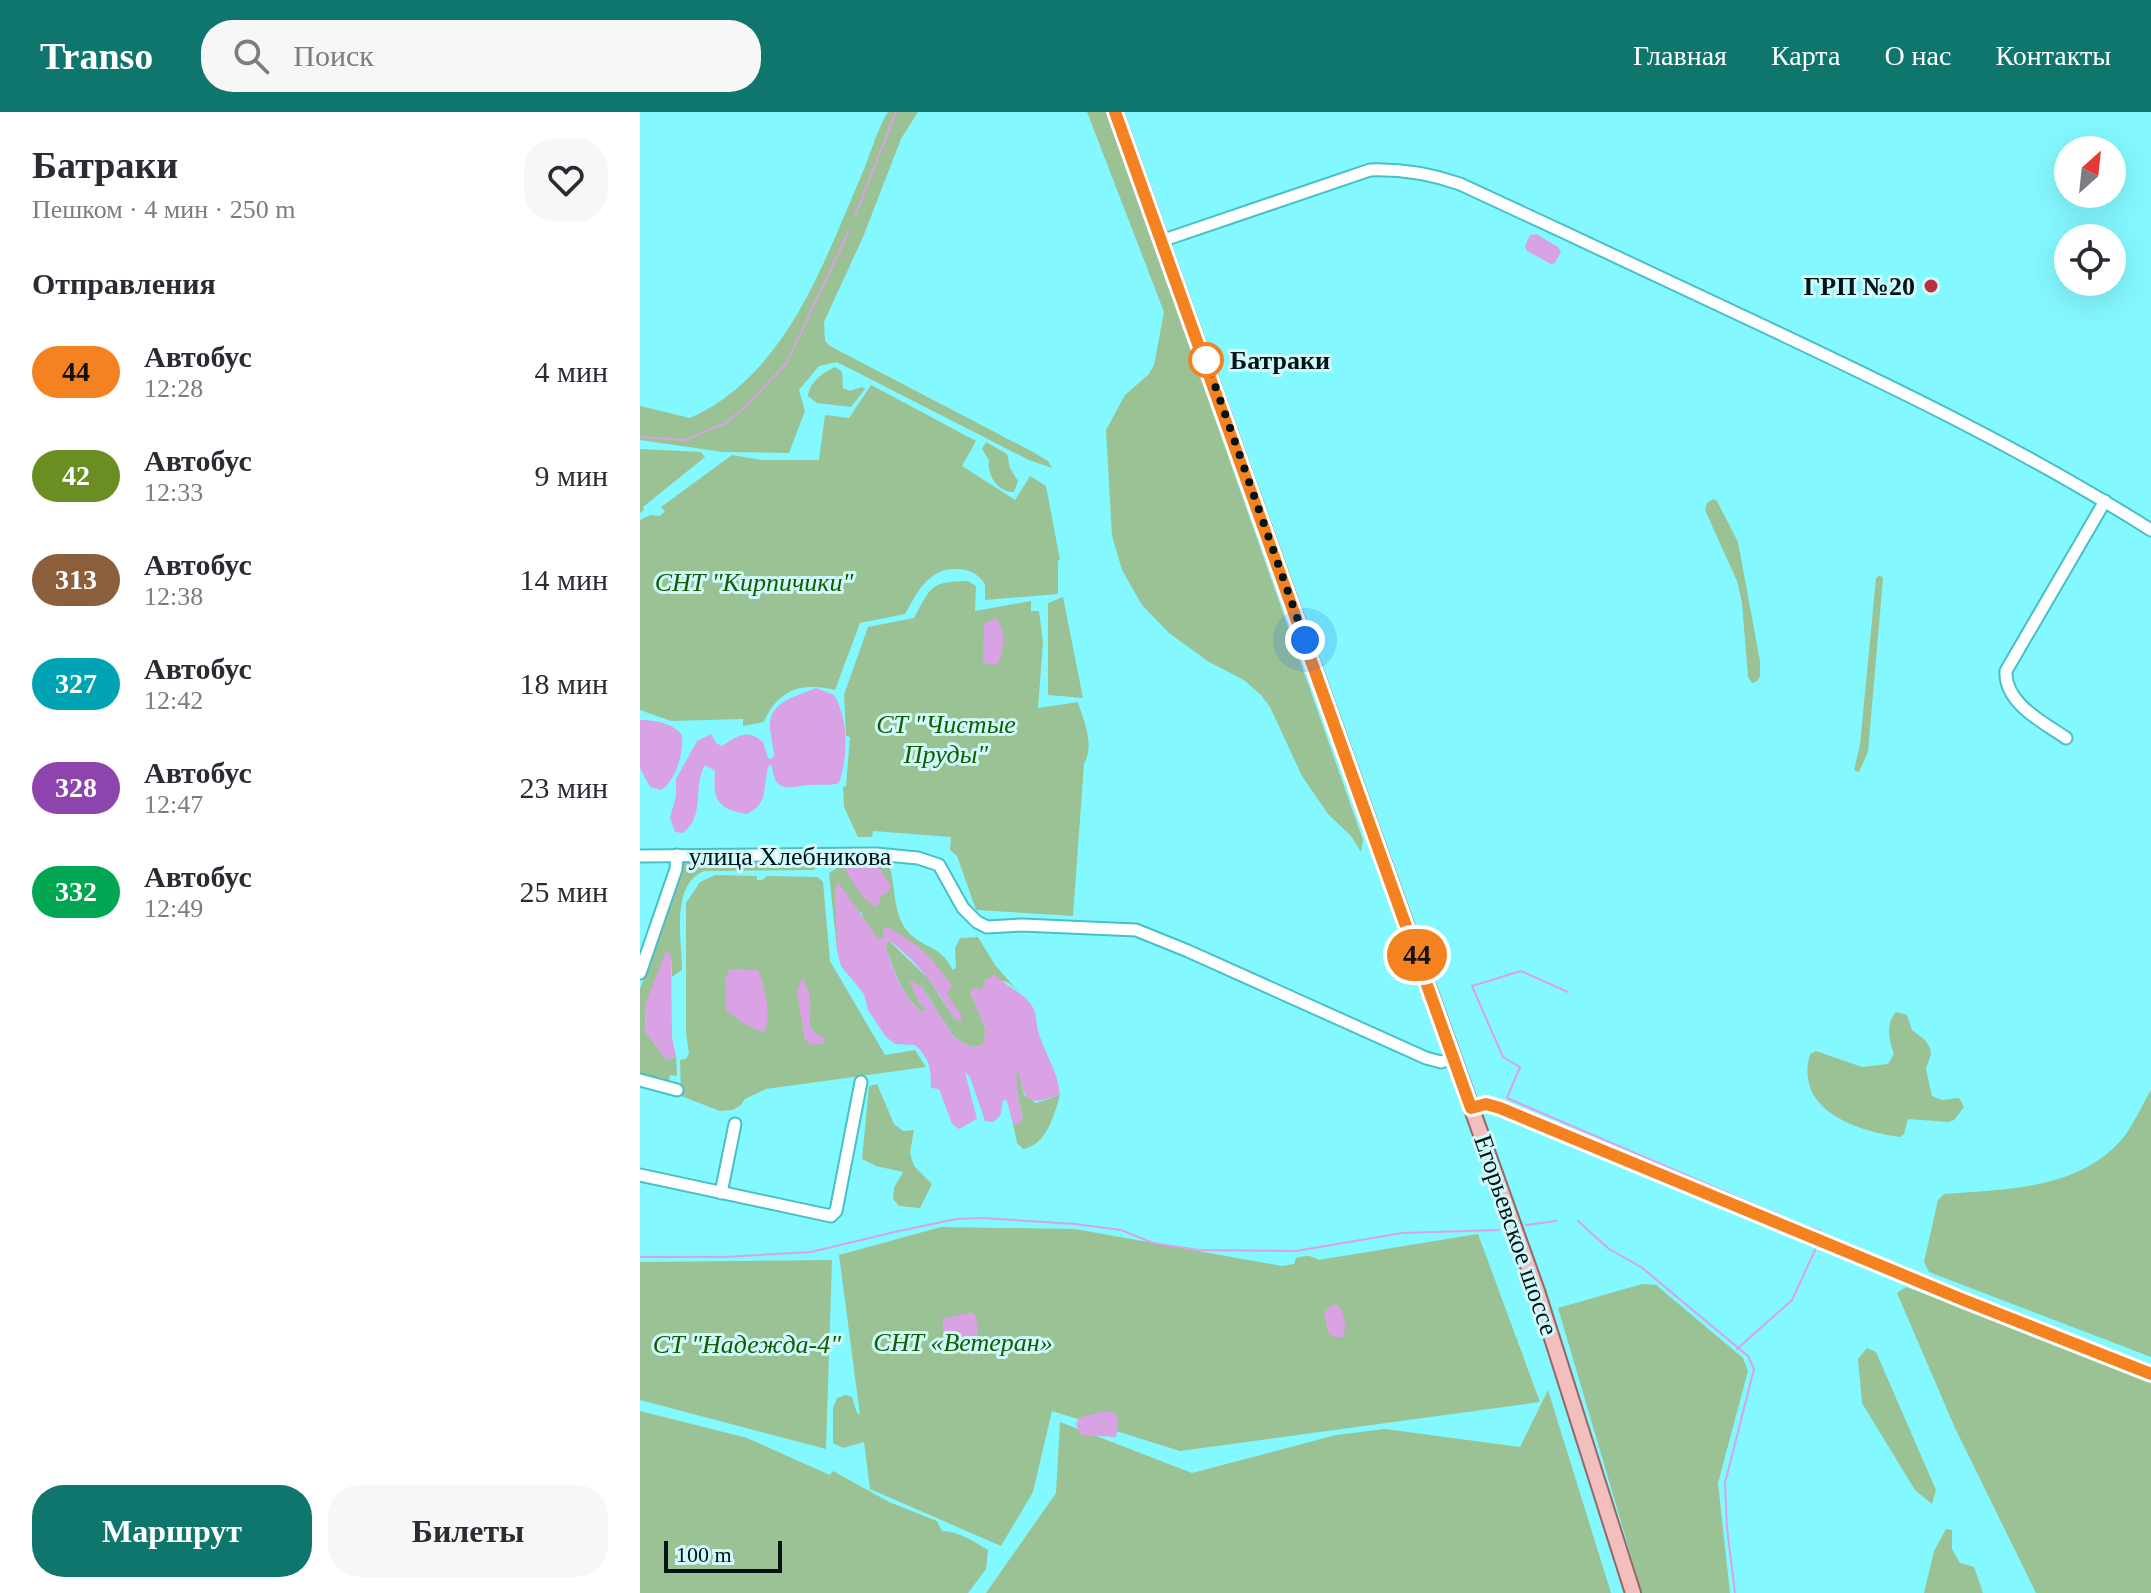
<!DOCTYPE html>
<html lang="ru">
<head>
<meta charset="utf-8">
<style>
  :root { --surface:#fff; --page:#f7f7f7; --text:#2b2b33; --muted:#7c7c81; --accent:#0f766e }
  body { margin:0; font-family:"Times New Roman",serif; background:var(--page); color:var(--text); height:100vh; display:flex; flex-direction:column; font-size:30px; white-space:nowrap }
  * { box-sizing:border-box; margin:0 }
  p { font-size:26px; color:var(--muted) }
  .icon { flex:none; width:44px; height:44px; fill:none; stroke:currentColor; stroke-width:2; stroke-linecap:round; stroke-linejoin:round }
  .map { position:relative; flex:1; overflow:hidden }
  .panel { display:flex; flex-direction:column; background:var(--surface); width:640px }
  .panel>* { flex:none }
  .badge { padding:0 16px; border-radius:26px; font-size:28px; line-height:52px }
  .needle { width:52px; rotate:27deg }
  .tools { position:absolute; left:1414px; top:24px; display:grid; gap:16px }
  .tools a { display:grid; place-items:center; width:72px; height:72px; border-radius:50%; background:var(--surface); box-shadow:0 8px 32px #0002; font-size:40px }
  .scale { position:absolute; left:24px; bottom:20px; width:118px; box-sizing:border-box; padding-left:8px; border:4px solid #001315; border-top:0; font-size:22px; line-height:28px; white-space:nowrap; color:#001315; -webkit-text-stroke:6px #cff9fb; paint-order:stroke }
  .you { position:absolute; width:40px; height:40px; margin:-20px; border:6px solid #fff; border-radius:50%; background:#1a73e8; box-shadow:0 0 0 12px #1a73e833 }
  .map>.badge { position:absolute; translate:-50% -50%; box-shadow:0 0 0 4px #fff }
  h2 { padding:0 32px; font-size:30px; line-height:72px }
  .round { display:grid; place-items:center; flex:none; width:84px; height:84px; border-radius:32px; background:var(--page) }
  .head { display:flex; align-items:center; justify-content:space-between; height:136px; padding:0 32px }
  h1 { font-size:38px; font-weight:600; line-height:60px }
  .cta { display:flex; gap:16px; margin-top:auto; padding:16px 32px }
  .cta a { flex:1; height:92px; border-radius:32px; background:var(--accent); color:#fff; font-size:32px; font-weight:600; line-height:92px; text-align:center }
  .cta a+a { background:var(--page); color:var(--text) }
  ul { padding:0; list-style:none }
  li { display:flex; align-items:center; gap:24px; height:104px; padding:0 32px }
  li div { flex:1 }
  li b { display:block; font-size:30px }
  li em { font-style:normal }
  li .badge { min-width:88px; font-weight:700; text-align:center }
  header { display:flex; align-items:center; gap:48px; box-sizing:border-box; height:112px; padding:0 40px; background:var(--accent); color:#fff }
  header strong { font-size:38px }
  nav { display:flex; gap:44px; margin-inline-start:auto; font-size:28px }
  .search { width:560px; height:72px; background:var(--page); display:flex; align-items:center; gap:20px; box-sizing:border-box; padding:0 28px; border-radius:32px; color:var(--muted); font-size:30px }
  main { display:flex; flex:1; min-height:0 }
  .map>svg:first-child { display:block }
  .green { fill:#9bc294 }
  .water { fill:#d9a2e4 }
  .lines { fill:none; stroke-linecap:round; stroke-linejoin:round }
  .stream { stroke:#d9a2e4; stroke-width:2 }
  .minor-casing { stroke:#47c0c7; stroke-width:15 }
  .major-casing { stroke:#966; stroke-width:18 }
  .minor { stroke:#fff; stroke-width:11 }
  .major { stroke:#f3bebe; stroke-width:14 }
  .line-casing { stroke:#fff; stroke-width:18 }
  .line { stroke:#f58220; stroke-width:12 }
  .walk { stroke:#001315; stroke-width:8; stroke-dasharray:0 14.4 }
  .poi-dot { fill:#bd2d3b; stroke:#cff9fb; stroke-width:3 }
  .stop-dot { fill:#fff; stroke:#f58220; stroke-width:4 }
  .labels { text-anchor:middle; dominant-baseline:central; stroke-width:6; stroke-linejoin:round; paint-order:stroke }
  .poi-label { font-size:26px; font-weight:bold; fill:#001315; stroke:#cff9fb; text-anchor:end }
  .stop-label { font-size:26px; font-weight:bold; fill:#001315; stroke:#cff9fb; text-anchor:start }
  .park-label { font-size:26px; font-style:italic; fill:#115e00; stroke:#cff9fb }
  .street-label { font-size:26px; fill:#001315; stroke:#cff9fb }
</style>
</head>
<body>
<header>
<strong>Transo</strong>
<div class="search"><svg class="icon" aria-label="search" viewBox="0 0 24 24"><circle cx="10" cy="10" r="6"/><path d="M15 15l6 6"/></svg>Поиск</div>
<nav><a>Главная</a><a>Карта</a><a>О нас</a><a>Контакты</a></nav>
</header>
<main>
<section class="panel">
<div class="head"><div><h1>Батраки</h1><p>Пешком · 4 мин · 250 m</p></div><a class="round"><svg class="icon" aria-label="heart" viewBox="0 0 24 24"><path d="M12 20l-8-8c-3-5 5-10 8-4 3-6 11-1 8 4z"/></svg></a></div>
<h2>Отправления</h2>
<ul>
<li><span class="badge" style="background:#f58220;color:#111">44</span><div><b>Автобус</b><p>12:28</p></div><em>4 мин</em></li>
<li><span class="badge" style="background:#6b8e23;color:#fff">42</span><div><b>Автобус</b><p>12:33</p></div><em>9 мин</em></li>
<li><span class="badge" style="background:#8b5e3c;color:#fff">313</span><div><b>Автобус</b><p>12:38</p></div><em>14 мин</em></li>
<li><span class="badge" style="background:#00a3b4;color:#fff">327</span><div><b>Автобус</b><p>12:42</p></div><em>18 мин</em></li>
<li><span class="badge" style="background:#8e44ad;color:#fff">328</span><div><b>Автобус</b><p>12:47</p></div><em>23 мин</em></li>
<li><span class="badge" style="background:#00a651;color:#fff">332</span><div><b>Автобус</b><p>12:49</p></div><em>25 мин</em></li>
</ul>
<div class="cta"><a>Маршрут</a><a>Билеты</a></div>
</section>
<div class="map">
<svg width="1511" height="1481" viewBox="0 0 1511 1481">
  <rect width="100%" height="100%" fill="#84f8ff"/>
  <!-- green -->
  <g class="green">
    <path d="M 248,0 L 278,0 L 261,27 L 223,125 L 184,210 L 185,229 L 190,234 L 393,340 L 408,349 L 412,356 L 389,348 L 197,250 L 179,254 L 159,278 L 165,299 L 149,341 L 83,340 L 0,328 L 0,294 L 50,306 C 146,263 183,152 222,62 C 231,42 236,19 248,0 Z"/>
    <polygon points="447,0 467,0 723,728 721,740 711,724 688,702 662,664 630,595 621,583 604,568 569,550 529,521 502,493 482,458 472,424 466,318 485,283 509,262 514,253 524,200"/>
    <path d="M 195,255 L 202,260 L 203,276 L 210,279 L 222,275 L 225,277 L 211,295 L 177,291 L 168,284 C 169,271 183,260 195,255 Z"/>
    <path d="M 231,273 L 336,329 L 322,354 L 375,388 L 390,364 L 406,374 L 420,448 L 418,449 L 418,482 L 345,488 L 345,472 C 339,463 331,458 319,457 C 289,455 278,479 265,502 L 220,511 L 195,578 C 162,570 138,577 124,610 L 103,614 L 103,607 L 31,609 L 0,598 L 0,408 L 10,403 L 20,404 L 25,399 L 21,395 L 92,343 L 121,348 L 179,348 L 185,303 L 209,306 Z"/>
    <path d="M 346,330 L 367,342 L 370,356 L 378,369 L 374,380 C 357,380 347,363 349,348 L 342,337 Z"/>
    <polygon points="0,337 61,340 65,345 3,395 4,398 0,401"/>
    <polygon points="1073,387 1077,389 1098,430 1120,549 1120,565 1116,570 1112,571 1108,565 1102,491 1097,469 1065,398 1067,391"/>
    <polygon points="1240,463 1243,466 1228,640 1219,660 1214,658 1220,633 1236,466"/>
    <path d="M 328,469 L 336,474 L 335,499 L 391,489 L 391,499 L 399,499 L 403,530 L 398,596 L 438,590 C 444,610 455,632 444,652 L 433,804 L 336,798 L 317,744 L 310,738 L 311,725 L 233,719 L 232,725 L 218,725 L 204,695 L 203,675 L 206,674 L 210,625 L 206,624 L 204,583 L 228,515 L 274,506 C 292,474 289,470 328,469 Z"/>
    <polygon points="423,485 443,586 408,583 408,491"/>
    <path d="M 52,747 L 177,747 L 181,750 L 179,755 L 173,758 L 64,759 C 30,773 42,828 42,858 L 32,865 L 31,843 L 6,890 L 5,919 L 26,948 L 36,944 L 37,964 L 30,963 L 28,974 L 0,964 L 0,877 L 43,752 Z"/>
    <path d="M 220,748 L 236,748 L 250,756 C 256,778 253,805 270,822 C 287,838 300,833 313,858 L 316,856 L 315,836 L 320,826 L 338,825 L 355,853 L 379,880 L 369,871 L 360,868 L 342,877 L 330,879 L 346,919 L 343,933 L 331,935 L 314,925 L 282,875 L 287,897 L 282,900 C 262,885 254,857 245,834 L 249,829 L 288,866 L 314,906 L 320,908 L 259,824 L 248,815 L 244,825 L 239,828 L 228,816 L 221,800 L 197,808 L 197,839 L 189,761 L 202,753 Z"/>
    <polygon points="75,763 117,764 117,768 122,768 127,764 178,765 183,770 190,849 245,943 275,938 286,955 126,977 105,987 100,994 92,998 80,999 41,984 40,948 46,947 49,941 46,921 46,791 60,770"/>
    <path d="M 1256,900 L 1267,903 L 1272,918 L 1285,928 L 1290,936 L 1291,942 L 1286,957 L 1292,984 L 1302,988 L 1319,986 L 1324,995 L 1314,1008 L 1309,1010 L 1268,1007 L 1264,1022 L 1260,1025 C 1216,1019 1154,998 1170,942 L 1176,939 L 1222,955 L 1248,952 L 1254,942 C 1249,929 1245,911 1256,900 Z"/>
    <path d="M 375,960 L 379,961 L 384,983 L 396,991 L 420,983 C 414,1003 407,1033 383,1037 L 377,1031 L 373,1012 L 379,1012 L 383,1005 L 378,986 Z"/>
    <polygon points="237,972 254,1012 263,1019 274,1018 270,1041 274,1054 292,1072 280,1096 259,1094 253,1087 254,1076 263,1060 236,1054 222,1047 229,974"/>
    <path d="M 1511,978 L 1511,1245 L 1289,1160 L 1284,1150 L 1298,1088 L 1304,1082 C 1366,1077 1439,1078 1483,1026 C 1494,1012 1502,993 1511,978 Z"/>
    <path d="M 301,1115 L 435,1117 L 642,1154 L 654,1152 L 656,1146 C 663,1144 671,1142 678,1148 L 838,1122 L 900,1290 L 540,1339 L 412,1299 L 393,1380 L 361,1434 L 230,1377 L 224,1330 L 203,1336 L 193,1331 L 193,1296 L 197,1286 L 206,1283 L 212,1285 L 217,1301 L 220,1303 L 199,1143 Z"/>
    <polygon points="192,1148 186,1337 0,1288 0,1150"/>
    <polygon points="1002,1172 1016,1173 1103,1246 1108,1259 1078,1371 1090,1481 1002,1481 918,1196"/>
    <polygon points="1266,1175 1511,1267 1511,1481 1396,1481 1315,1316 1257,1181"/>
    <polygon points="1227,1236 1236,1240 1296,1378 1292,1392 1275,1378 1222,1291 1218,1247"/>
    <polygon points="908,1278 971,1481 346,1481 416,1381 420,1310 552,1361 696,1323 745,1317 880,1335"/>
    <path d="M 0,1299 L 107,1326 L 190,1363 L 193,1359 L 249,1390 L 297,1409 L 302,1419 C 318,1419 335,1430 348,1438 L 346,1457 L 328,1481 L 0,1481 Z"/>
    <polygon points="1306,1417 1312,1418 1312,1437 1320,1451 1334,1455 1343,1481 1284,1481 1294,1439"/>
  </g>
  <!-- water -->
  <g class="water">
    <polygon points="896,122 918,135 921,140 915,151 911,152 887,139 885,134 890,123"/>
    <path d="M 353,507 L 358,508 C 366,522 364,539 357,553 L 344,552 L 343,549 L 344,512 Z"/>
    <path d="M 176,576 L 194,583 C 209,607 208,645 199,671 C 190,674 182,672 172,673 C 154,673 135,685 132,654 L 129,653 C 122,673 130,693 106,702 C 76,696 73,687 75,659 L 65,653 C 52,675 66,703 43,721 L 35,720 L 30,706 L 36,684 L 36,667 L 57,629 L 71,622 L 76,631 L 82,634 C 97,624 107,616 123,630 L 128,646 L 132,647 L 134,643 C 133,634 131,625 130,617 C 127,589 158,584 176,576 Z"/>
    <path d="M 0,608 C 14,608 33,611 42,623 C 44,640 36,669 21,678 L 10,675 L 0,656 Z"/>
    <polygon points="230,751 238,754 251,774 248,780 241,784 239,791 235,795 223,785 204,757"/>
    <path d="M 198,770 L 239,828 L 244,825 L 243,816 L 248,815 L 279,835 L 293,849 L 312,874 L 307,882 L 321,903 L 321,909 L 314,906 C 297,878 277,847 249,829 L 245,834 C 253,856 262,885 282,900 L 286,897 L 279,891 L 269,868 L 282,875 L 314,925 L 331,935 L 343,933 L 346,919 L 330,879 L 334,876 L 342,877 L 346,867 L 355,863 C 366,874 380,879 390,891 C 398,901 395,911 399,922 C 406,943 418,960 420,983 C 390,992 386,994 379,962 L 376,960 L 378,986 L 383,1005 L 379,1012 L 373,1012 L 367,989 L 364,987 C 359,998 366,1001 353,1010 L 345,1009 L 330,965 L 325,960 L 337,1007 L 319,1017 L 312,1012 L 299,977 L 291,976 C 291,956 290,947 275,933 L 255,932 L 246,925 L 228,898 L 224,882 L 201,854 L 197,839 L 195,776 Z"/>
    <polygon points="26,839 31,843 32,926 36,944 26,948 5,919 6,890"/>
    <path d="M 90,857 L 118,858 C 125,874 132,905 124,921 L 103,911 L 86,898 L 85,866 Z"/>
    <path d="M 162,866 C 171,878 172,898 169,913 L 176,922 L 186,927 L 184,931 L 172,933 L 165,928 L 157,880 Z"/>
    <path d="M 692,1193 L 698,1193 C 704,1200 708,1217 702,1225 L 694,1225 L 688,1220 L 684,1200 Z"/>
    <polygon points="332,1200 336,1204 338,1224 305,1231 302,1207"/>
    <polygon points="465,1299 476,1301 478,1314 476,1325 441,1323 436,1312 439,1306"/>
  </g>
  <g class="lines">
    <!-- stream -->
    <g class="stream">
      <polyline points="215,104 256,0"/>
      <polyline points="0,325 45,328 86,311 105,295 146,252 209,119"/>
      <polyline points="928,880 881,859 832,874 863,945 880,955 867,986 1144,1105"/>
      <polyline points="938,1109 969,1137 1001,1155 1108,1244 1114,1257 1085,1371 1087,1416 1095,1481"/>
      <polyline points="1159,1112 1181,1119 1180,1122"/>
      <polyline points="886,1113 916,1109"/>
      <polyline points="0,1145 85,1145 171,1140 250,1121 316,1107 342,1106 435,1112 481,1118 513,1131 559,1138 656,1139 762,1121 859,1118"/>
      <polyline points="1097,1237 1152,1188 1176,1136"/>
    </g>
    <defs>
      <g id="minor">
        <path d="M 521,129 L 730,58 C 761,57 791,62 820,72 C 918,117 1015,163 1113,209 C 1249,273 1383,337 1511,418"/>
        <path d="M 1426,626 C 1403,610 1364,591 1366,559 L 1465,389"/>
        <polyline points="0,744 236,742 278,746 299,753 323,796 337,810 347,815 382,813 496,818 548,839 786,946 801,950 813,946"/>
        <polyline points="0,861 36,757 37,743"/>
        <polyline points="0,968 37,978"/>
        <polyline points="831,996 846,992 860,996 1321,1187 1511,1262"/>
        <polyline points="0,1063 191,1104 196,1099 221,970"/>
        <polyline points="81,1081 95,1012"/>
      </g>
      <polyline id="major" points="475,0 897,1179 993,1481"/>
    </defs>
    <!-- minor casing -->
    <use href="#minor" class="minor-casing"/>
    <!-- major casing -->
    <use href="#major" class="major-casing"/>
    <!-- minor -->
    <use href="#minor" class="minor"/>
    <!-- major -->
    <use href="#major" class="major"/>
  </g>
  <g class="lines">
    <defs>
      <polyline id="line" points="475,0 831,996 846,992 860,996 1321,1187 1511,1262"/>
    </defs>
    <!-- line casing -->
    <use href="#line" class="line-casing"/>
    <!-- line -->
    <use href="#line" class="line"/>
    <!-- walk -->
    <polyline class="walk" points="566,248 665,528"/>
  </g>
  <!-- markers -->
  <circle class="poi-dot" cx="1291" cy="174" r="8"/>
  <circle class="stop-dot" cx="566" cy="248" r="16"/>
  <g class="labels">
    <!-- poi labels -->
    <g class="poi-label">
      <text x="1275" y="174">ГРП №20</text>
    </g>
    <!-- stop labels -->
    <g class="stop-label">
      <text x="590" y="248">Батраки</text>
    </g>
    <!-- park labels -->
    <g class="park-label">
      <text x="114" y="470">СНТ "Кирпичики"</text>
      <text x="306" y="612">СТ "Чистые<tspan x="306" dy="30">Пруды"</tspan></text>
      <text x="323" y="1230">СНТ «Ветеран»</text>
      <text x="107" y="1232">СТ "Надежда-4"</text>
    </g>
    <!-- street labels -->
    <g class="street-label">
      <text x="150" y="744">улица Хлебникова</text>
      <text transform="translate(876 1123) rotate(71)">Егорьевское шоссе</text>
    </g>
  </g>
</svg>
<div class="tools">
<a><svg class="needle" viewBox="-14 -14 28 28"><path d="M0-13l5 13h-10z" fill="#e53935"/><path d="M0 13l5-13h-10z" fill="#7c7c81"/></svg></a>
<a><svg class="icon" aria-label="locate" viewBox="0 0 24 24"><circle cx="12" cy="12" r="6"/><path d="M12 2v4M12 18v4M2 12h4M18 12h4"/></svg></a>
</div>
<div class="scale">100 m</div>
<div class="you" style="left:665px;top:528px"></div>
<b class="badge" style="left:777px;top:843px;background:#f58220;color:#111">44</b>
</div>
</main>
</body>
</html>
